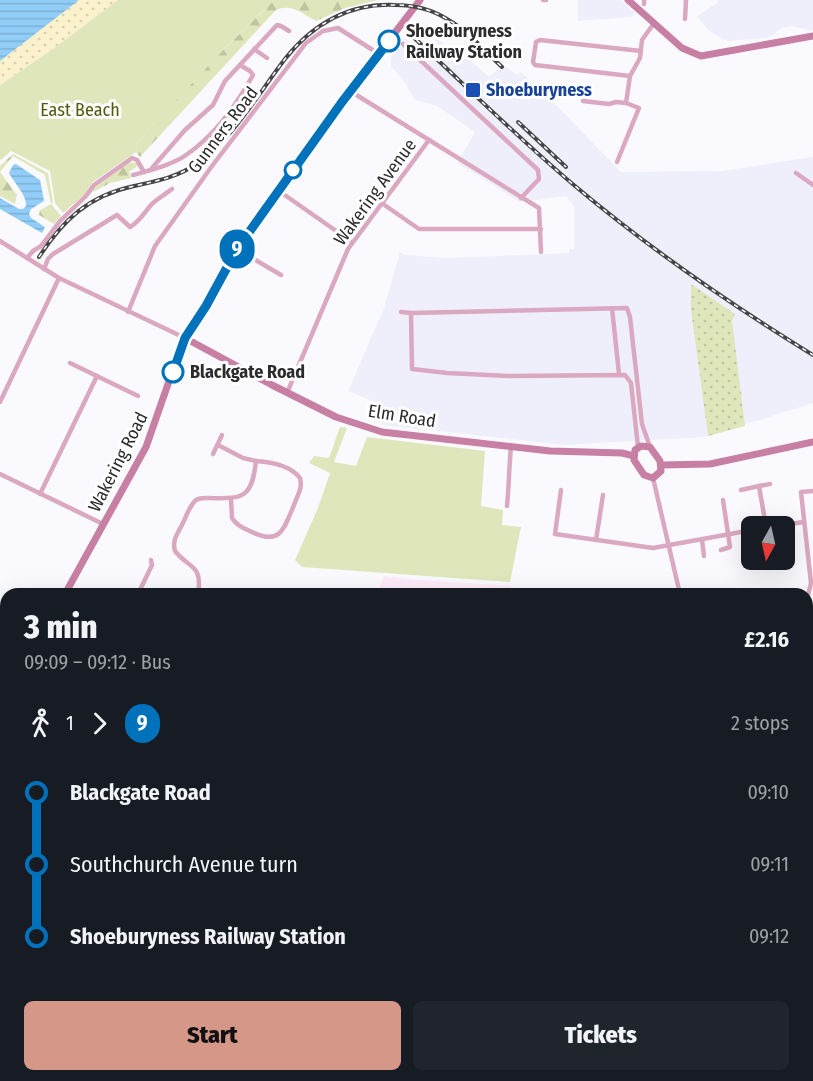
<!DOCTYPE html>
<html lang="en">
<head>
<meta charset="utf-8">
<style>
  :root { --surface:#171b24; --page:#20242c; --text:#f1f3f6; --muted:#9ea1a6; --accent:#d59788 }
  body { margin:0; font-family:"Fira Sans Condensed",sans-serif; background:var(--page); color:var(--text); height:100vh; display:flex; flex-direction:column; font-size:22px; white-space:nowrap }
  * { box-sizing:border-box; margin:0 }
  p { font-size:20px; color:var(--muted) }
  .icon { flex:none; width:33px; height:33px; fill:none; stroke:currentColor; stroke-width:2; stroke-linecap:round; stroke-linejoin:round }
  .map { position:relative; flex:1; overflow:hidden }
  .details { position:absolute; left:0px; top:588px; width:813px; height:494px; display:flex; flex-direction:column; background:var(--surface); border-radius:18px 18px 0 0; box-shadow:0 6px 24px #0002 }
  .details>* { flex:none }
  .badge { padding:0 12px; border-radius:20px; font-size:21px; line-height:39px }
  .needle { width:39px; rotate:188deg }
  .fabs { position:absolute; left:741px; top:516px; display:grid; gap:12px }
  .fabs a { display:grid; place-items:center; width:54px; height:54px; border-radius:9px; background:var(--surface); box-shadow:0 6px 24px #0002; font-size:30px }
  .map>.badge { position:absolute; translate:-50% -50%; box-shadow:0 0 0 3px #fff }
  .legs { display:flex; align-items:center; gap:9px; height:66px; padding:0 24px; font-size:20px }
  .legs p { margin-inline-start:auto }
  .headline { display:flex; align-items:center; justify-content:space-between; height:102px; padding:0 24px }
  h1 { font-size:33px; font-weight:800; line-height:45px }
  .button { display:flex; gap:12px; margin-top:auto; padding:12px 24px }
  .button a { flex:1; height:69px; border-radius:9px; background:var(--accent); color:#111; font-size:24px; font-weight:800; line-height:69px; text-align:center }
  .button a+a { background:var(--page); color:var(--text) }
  ul { padding:0 24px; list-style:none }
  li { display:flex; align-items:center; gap:21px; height:72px; font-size:22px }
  li i { display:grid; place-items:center; width:9px; height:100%; margin:0 8px; background:currentColor }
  li i::after { content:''; width:15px; height:15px; margin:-8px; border:4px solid; border-radius:50%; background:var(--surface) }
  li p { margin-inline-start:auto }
  li:first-child i { background:linear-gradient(#0000 50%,currentColor 0) }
  li:last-child i { background:linear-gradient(currentColor 50%,#0000 0) }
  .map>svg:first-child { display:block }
  .built { fill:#efeffb }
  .education { fill:#feeaf9 }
  .grass { fill:url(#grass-dots) }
  .forest { fill:url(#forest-firs) }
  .sand { fill:url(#sand-dots) }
  .green { fill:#e0e6bb }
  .water { fill:url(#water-rules) }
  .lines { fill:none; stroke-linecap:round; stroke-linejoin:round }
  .street { stroke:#daa8c0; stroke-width:4.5 }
  .secondary { stroke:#c77fa3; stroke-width:7 }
  .rail-casing { stroke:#454548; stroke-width:4 }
  .rail { stroke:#fff; stroke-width:1.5; stroke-dasharray:4.5; stroke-linecap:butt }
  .line-1-casing { stroke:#fff; stroke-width:14 }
  .line-1 { stroke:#0072bc; stroke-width:9 }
  .stop-1-dot { fill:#fff; stroke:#0072bc; stroke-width:3 }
  .transit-dot { fill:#1a4fb4; stroke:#fff; stroke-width:2 }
  .labels { text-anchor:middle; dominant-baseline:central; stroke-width:6; stroke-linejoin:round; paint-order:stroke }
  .stop-label { font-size:18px; font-weight:bold; fill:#2c2c2e; stroke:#fff; text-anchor:start }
  .transit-label { font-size:18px; font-weight:bold; fill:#164399; stroke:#fff; text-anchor:start }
  .park-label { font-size:18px; fill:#52590e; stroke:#fff }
  .street-label { font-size:18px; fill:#2c2c2e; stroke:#fff }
</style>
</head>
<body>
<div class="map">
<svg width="813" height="1081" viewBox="0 0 813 1081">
  <defs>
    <pattern id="grass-dots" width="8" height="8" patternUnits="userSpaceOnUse" patternTransform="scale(1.5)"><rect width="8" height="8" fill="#e0e6bb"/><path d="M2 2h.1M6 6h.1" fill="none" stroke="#c0c5a1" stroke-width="1.8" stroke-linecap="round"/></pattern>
    <pattern id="forest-firs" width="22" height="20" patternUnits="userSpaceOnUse" patternTransform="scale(1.5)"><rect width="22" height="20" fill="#e0e6bb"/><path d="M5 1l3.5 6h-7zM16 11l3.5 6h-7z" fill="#c0c5a1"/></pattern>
    <pattern id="sand-dots" width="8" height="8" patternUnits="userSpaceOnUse" patternTransform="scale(1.5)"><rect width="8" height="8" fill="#fbf1cc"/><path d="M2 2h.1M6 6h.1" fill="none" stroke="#d7cfb0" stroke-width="1.8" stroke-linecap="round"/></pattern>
    <pattern id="water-rules" width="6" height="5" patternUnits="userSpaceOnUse" patternTransform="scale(1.5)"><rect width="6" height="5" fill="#91cdf8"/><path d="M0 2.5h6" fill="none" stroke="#7db0d5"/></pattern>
  </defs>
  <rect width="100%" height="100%" fill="#fafafe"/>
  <!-- built -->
  <g class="built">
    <polygon points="578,0 620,0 634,12 633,17 578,21"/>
    <polygon points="717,0 813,0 813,31 791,26 782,28 768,38 727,41 709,31 697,16 717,3"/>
    <polygon points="412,28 433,42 437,38 448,48 453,45 489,77 503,65 518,75 521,72 558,107 621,172 721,171 813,157 813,403 706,437 564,445 382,425 382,405 348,391 384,308 400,252 404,255 446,258 569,253 569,249 574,249 574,206 566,196 520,202 457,163 475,132 437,106 415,100 403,80 391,66 391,57 405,38 420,49 406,35"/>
  </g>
  <!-- education -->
  <polygon class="education" points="384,576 417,580 511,586 510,594 377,594"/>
  <!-- grass -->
  <g class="grass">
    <polygon points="691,284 735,314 732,321 745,426 708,436 691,310"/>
    <polygon points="0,870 6,871 6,1076 23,1076 21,1081 0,1081"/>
  </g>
  <!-- forest -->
  <g class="forest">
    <path d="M 274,0 L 378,0 L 345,8 L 316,21 C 303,14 291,3 276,10 L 140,157 L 136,152 L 138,141 L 214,59 Z"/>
    <polygon points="13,154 48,173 53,202 51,204 61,216 54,224 39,215 39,211 51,204 45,175 13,156 0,172 17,195 15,204 0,196 0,166"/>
    <polygon points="129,162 136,163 138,166 129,172 131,178 110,183 93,192 93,189 111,174 113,174"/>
  </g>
  <!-- sand -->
  <polygon class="sand" points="55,0 118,0 53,49 0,85 0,35"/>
  <!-- green -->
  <g class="green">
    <polygon points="118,0 274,0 224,49 138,141 136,152 93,182 85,194 63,213 55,203 50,171 11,151 1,160 0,159 0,85 53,49"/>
    <polygon points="340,427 347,428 334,462 356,466 367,437 485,451 481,506 503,510 502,525 521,527 510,582 302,567 295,560 318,508 330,473 309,463 314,456 329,458"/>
  </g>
  <!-- water -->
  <g class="water">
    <polygon points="0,0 79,0 0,61"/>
    <path d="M 16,164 L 40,180 L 44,201 L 31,209 L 29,214 L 31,218 L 45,227 L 42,233 L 0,209 L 0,198 L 19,209 L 23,209 L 26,206 C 27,195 14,183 9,173 L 13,165 Z"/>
  </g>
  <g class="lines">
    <!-- street -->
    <g class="street">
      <polyline points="543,0 546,0"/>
      <polyline points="644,4 644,0"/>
      <polyline points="685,19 686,0"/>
      <polyline points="403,44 538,170 539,179 521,198"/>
      <polyline points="254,49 267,58"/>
      <polyline points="630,76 535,65 533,62 536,42 540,40 641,51"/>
      <polyline points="350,91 539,208 541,252"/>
      <polyline points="583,101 609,104 616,102 626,103"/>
      <polyline points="617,162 639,108 626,103 630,76 640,58 642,40 654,23"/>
      <polyline points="152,168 185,130 213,105 225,81 277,25 281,26 289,31"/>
      <polyline points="796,173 813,185"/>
      <path d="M 133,175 C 150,170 172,165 186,155 C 214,136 237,104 253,75 L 250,71 L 240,65"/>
      <polyline points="279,191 352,242"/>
      <polyline points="383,204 419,229 541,229"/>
      <polyline points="0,241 59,278 185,338"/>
      <polyline points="237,249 281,275"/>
      <polyline points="27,258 33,251 41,246 60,221 86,196 94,185 132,158 137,160 144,172"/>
      <path d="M 44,269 L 48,259 L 53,254 L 117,215 L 130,227 C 140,221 144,213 151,205 C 156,199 166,194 172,189"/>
      <polyline points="612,308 619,374"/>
      <polyline points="128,312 155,246 212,166 306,43 323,31 338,28 379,54"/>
      <polyline points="401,312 411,313"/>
      <polyline points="70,363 138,396"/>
      <polyline points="287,393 348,249 429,140"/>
      <polyline points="0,402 59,278"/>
      <polyline points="638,447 631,383 625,375 508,376 447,373 412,369 411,313 627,308 630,317 642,424 650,447"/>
      <polyline points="213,454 222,435"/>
      <polyline points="0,474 103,524"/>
      <polyline points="653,478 680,594"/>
      <polyline points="759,486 770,484"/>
      <polyline points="561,490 555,534 653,548 752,530"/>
      <polyline points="741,490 759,486 766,526"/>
      <polyline points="40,494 97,376"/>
      <path d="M 231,499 L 232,518 C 237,526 244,528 252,532 C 281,546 284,528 294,505 C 297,496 303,488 300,478 C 290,465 271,462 256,461"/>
      <path d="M 507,506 C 509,486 509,467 511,447"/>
      <polyline points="774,526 804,522"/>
      <polyline points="596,540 603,495"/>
      <polyline points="702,540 704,556"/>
      <polyline points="721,550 730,547 723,500"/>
      <polyline points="138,594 152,565 151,560"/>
      <path d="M 198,594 C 203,564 189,569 175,551 C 172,541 177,534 182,525 C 186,517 189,506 196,500 C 201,497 205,498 210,498 C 243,499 252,498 256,461 L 243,458 L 218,445"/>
      <polyline points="807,599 811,583 801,492 813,491"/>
      <polyline points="807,623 813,627"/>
      <polyline points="808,642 813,673"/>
      <polyline points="0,787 6,780"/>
      <polyline points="808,814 813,814"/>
      <polyline points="0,824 6,827"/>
      <polyline points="807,851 813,849"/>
      <polyline points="813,884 808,887 813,930"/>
      <polyline points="807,936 813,934"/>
      <polyline points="807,1008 813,1005"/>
      <polyline points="807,1064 813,1062"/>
      <polyline points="670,1081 671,1076"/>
      <polyline points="734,1081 741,1081"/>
      <polyline points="773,1081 784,1076"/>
    </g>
    <!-- secondary -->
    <g class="secondary">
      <polyline points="628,0 682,48 701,56 813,36"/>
      <polyline points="185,338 272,385 336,417 382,432 550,451 622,453 634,456"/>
      <polygon points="641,446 650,447 660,461 661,471 653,478 644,475 634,460 635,450"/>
      <polyline points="661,465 710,464 813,442"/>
      <polyline points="65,594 146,447 182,344 237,249 350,91 420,0"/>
      <polyline points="0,668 6,659"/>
    </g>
    <defs>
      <g id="rail">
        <path d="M 410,34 C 465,85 518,138 575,186 C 650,249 730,304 813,355"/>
        <polyline points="518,122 566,167"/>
        <path d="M 39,257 C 63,220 88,196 134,186 C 157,181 178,177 198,163 C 234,137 258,94 285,59 C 313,24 349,3 395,5 C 413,5 431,9 447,19 C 468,31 484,50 502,67"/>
      </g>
    </defs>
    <!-- rail casing -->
    <use href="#rail" class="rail-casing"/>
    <!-- rail -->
    <use href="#rail" class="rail"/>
  </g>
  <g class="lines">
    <defs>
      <polyline id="line-1" points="173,372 185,338 206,306 237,249 342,102 389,41"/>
    </defs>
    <!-- line-1 casing -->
    <use href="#line-1" class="line-1-casing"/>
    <!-- line-1 -->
    <use href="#line-1" class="line-1"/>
  </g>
  <!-- markers -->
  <g class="stop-1-dot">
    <circle cx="389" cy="41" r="10"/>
    <circle cx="293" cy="170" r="8"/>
    <circle cx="173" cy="372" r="10"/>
  </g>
  <rect class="transit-dot" x="465" y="82" width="16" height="16" rx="3"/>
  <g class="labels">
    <!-- stop labels -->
    <g class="stop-label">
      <text x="406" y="31">Shoeburyness<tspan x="406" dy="21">Railway Station</tspan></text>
      <text x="190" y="372">Blackgate Road</text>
    </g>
    <!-- transit labels -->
    <g class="transit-label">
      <text x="486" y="90">Shoeburyness</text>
    </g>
    <!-- park labels -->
    <g class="park-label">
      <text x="80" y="110">East Beach</text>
    </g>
    <!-- street labels -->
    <g class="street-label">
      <text transform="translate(223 130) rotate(-53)">Gunners Road</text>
      <text transform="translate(375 192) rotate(-54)">Wakering Avenue</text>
      <text transform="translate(402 416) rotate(9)">Elm Road</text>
      <text transform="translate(118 462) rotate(-63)">Wakering Road</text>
    </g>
  </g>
</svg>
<div class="fabs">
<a><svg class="needle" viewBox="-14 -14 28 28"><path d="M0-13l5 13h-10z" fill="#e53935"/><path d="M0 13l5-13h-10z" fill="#9ea1a6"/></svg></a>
</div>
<b class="badge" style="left:237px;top:249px;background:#0072bc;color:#fff">9</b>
<section class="details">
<div class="headline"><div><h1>3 min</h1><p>09:09 – 09:12 · Bus</p></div><b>£2.16</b></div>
<div class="legs"><svg class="icon" aria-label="walk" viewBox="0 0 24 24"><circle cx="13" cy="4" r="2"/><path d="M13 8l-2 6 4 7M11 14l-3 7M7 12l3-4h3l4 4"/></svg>1<svg class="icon" aria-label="forward" viewBox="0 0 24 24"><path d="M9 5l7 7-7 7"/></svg><b class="badge" style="background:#0072bc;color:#fff">9</b><p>2 stops</p></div>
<ul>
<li><i style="color:#0072bc"></i><b>Blackgate Road</b><p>09:10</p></li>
<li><i style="color:#0072bc"></i><span>Southchurch Avenue turn</span><p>09:11</p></li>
<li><i style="color:#0072bc"></i><b>Shoeburyness Railway Station</b><p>09:12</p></li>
</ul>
<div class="button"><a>Start</a><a>Tickets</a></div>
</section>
</div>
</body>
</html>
